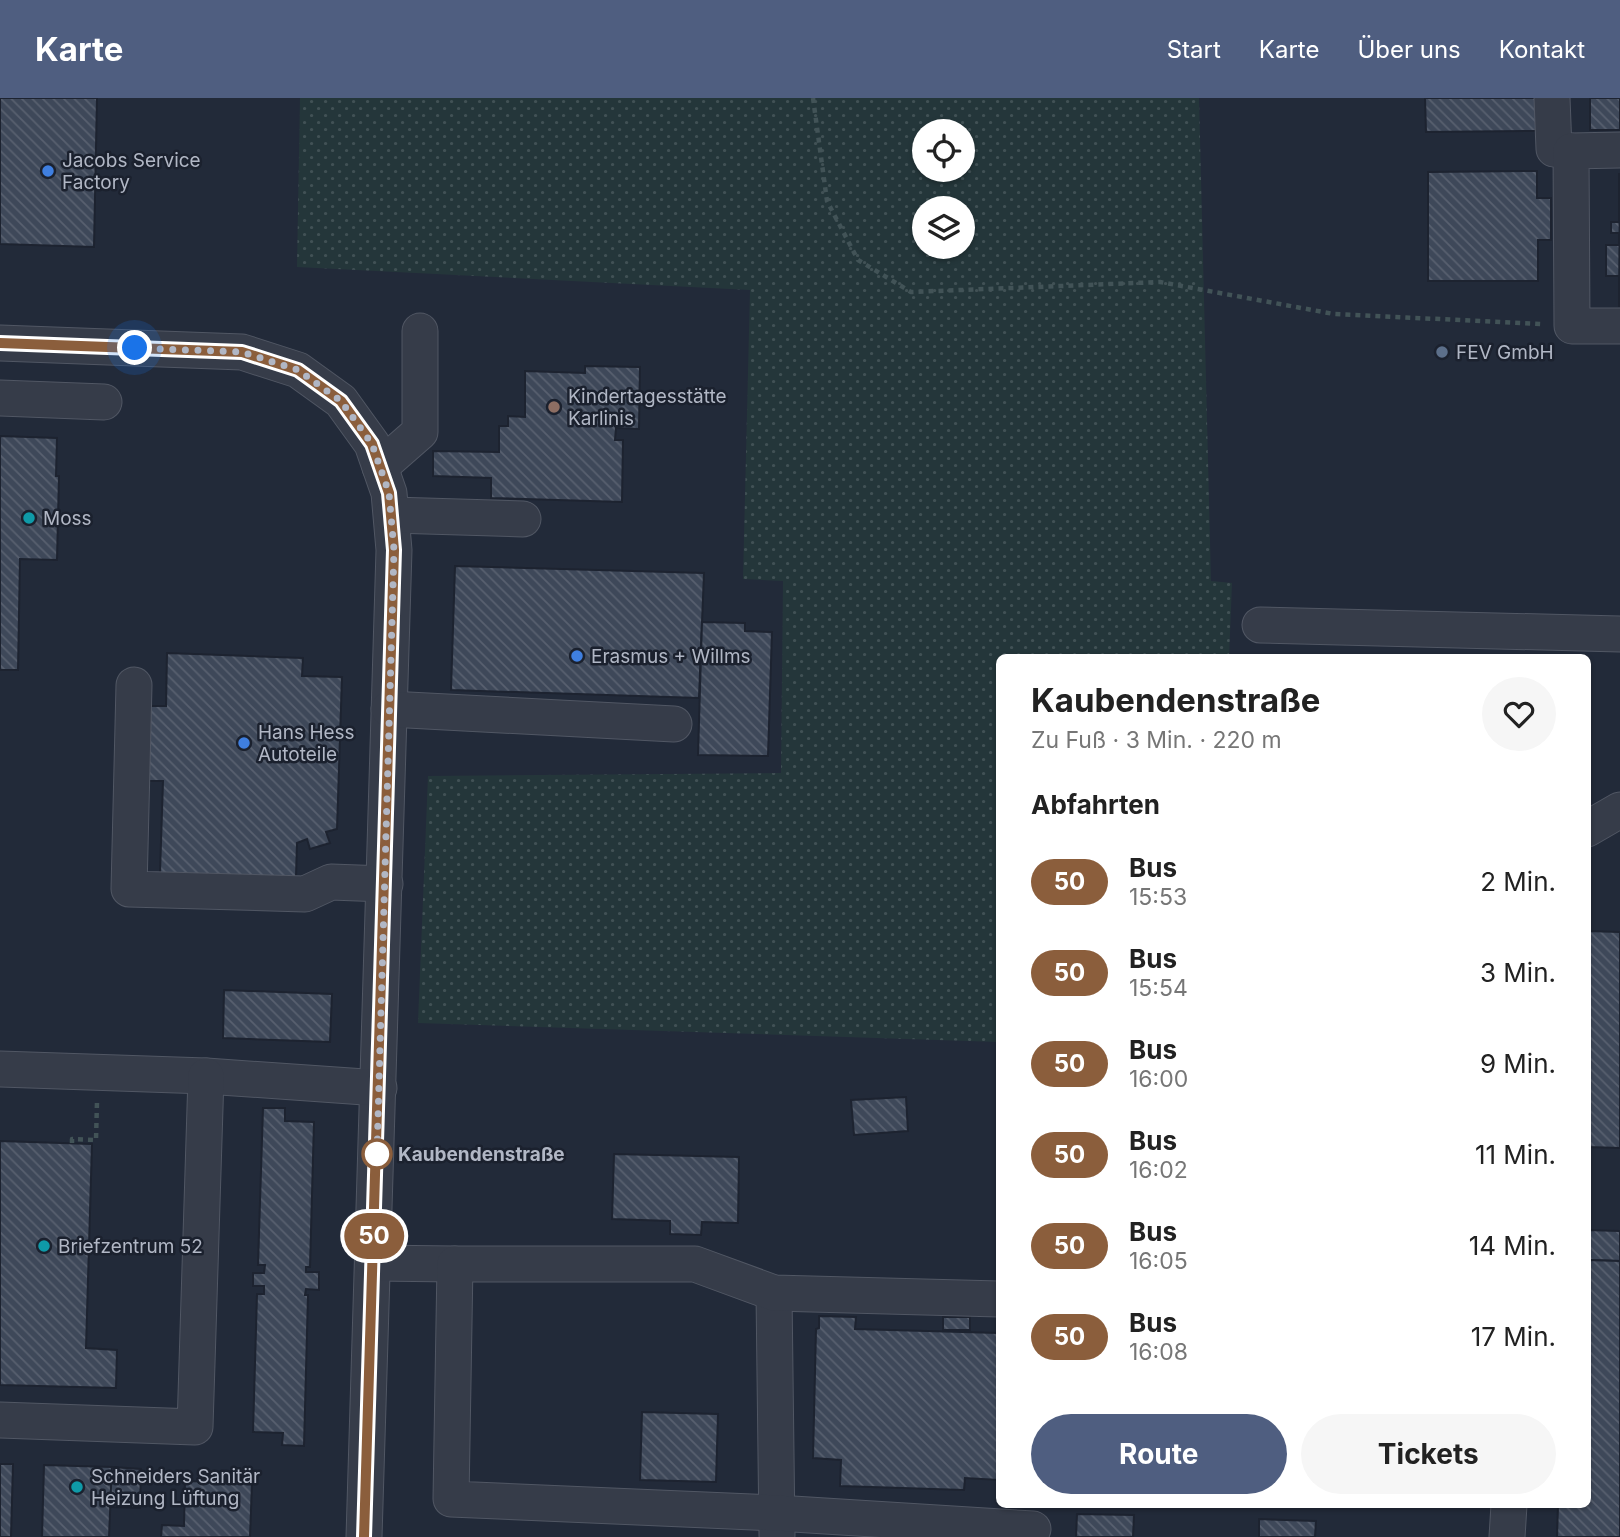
<!DOCTYPE html>
<html lang="de">
<head>
<meta charset="utf-8">
<style>
  :root { --surface:#fff; --page:#f6f6f6; --text:#222; --muted:#767676; --accent:#4f5e80 }
  body { margin:0; font-family:Inter,sans-serif; background:var(--page); color:var(--text); height:100vh; display:flex; flex-direction:column; font-size:26px; white-space:nowrap }
  * { box-sizing:border-box; margin:0 }
  p { font-size:23px; color:var(--muted) }
  .icon { flex:none; width:38px; height:38px; fill:none; stroke:currentColor; stroke-width:2; stroke-linecap:round; stroke-linejoin:round }
  .map { position:relative; flex:1; overflow:hidden }
  .panel { position:absolute; left:996px; top:556px; width:595px; height:854px; display:flex; flex-direction:column; background:var(--surface); border-radius:10px; box-shadow:0 2px 5px #0004 }
  .panel>* { flex:none }
  .badge { padding:0 14px; border-radius:23px; font-size:24px; line-height:46px }
  .buttons { position:absolute; left:912px; top:21px; display:grid; gap:14px }
  .buttons a { display:grid; place-items:center; width:63px; height:63px; border-radius:50%; background:var(--surface); box-shadow:0 2px 5px #0004; font-size:35px }
  .you { position:absolute; width:35px; height:35px; margin:-18px; border:5px solid #fff; border-radius:50%; background:#1a73e8; box-shadow:0 0 0 10px #1a73e833 }
  .map>.badge { position:absolute; translate:-50% -50%; box-shadow:0 0 0 4px #fff }
  h2 { padding:0 35px; font-size:26px; line-height:63px }
  .round { display:grid; place-items:center; flex:none; width:74px; height:74px; border-radius:37px; background:var(--page) }
  .headline { display:flex; align-items:center; justify-content:space-between; height:119px; padding:0 35px }
  h1 { font-size:33px; font-weight:700; line-height:52px }
  .cta { display:flex; gap:14px; margin-top:auto; padding:14px 35px }
  .cta a { flex:1; height:80px; border-radius:42px; background:var(--accent); color:#fff; font-size:28px; font-weight:700; line-height:80px; text-align:center }
  .cta a+a { background:var(--page); color:var(--text) }
  ul { padding:0; list-style:none }
  li { display:flex; align-items:center; gap:21px; height:91px; padding:0 35px }
  li div { flex:1 }
  li b { display:block; font-size:26px }
  li em { font-style:normal }
  li .badge { min-width:77px; font-weight:700; text-align:center }
  header { display:flex; align-items:center; gap:42px; box-sizing:border-box; height:98px; padding:0 35px; background:var(--accent); color:#fff }
  header strong { font-size:33px }
  nav { display:flex; gap:38px; margin-inline-start:auto; font-size:24px }
  .map>svg:first-child { display:block }
  .grass { fill:url(#grass-dots); fill-rule:evenodd }
  .building { fill:url(#building-back-hatch); stroke:#1d2330; stroke-width:2 }
  .lines { fill:none; stroke-linecap:round; stroke-linejoin:round }
  .minor-casing { stroke:#515764; stroke-width:37 }
  .path { stroke:#425357; stroke-width:4.5; stroke-dasharray:5 5; stroke-linecap:butt }
  .minor { stroke:#363c49; stroke-width:35 }
  .line-casing { stroke:#fff; stroke-width:16 }
  .line { stroke:#8b5e3c; stroke-width:10 }
  .walk { stroke:#b1b7c5; stroke-width:7; stroke-dasharray:0 12.6 }
  .shop-dot { fill:#3f7fe0; stroke:#1b212e; stroke-width:2.5 }
  .service-dot { fill:#5c6f8a; stroke:#1b212e; stroke-width:2.5 }
  .education-dot { fill:#8d6e63; stroke:#1b212e; stroke-width:2.5 }
  .culture-dot { fill:#0f9aa8; stroke:#1b212e; stroke-width:2.5 }
  .stop-dot { fill:#fff; stroke:#8b5e3c; stroke-width:3.5 }
  .labels { text-anchor:middle; dominant-baseline:central; stroke-width:5; stroke-linejoin:round; paint-order:stroke }
  .poi-label { font-size:19px; fill:#b1b7c5; stroke:#1b212e; text-anchor:start }
  .stop-label { font-size:19px; font-weight:bold; fill:#b1b7c5; stroke:#1b212e; text-anchor:start }
</style>
</head>
<body>
<header>
<strong>Karte</strong>
<nav><a>Start</a><a>Karte</a><a>Über uns</a><a>Kontakt</a></nav>
</header>
<div class="map">
<svg width="1620" height="1439" viewBox="0 0 1620 1439">
  <defs>
    <pattern id="grass-dots" width="8" height="8" patternUnits="userSpaceOnUse" patternTransform="scale(1.75)"><rect width="8" height="8" fill="#24363a"/><path d="M2 2h.1M6 6h.1" fill="none" stroke="#415155" stroke-width="1.8" stroke-linecap="round"/></pattern>
    <pattern id="building-back-hatch" width="6" height="6" patternUnits="userSpaceOnUse" patternTransform="scale(1.75)"><rect width="6" height="6" fill="#3e4859"/><path d="M-1 5l2 2M0 0l6 6M5-1l2 2" fill="none" stroke="#58606f"/></pattern>
  </defs>
  <rect width="100%" height="100%" fill="#222a39"/>
  <!-- grass -->
  <path class="grass" d="M 300,0 L 1199,0 L 1211,483 L 1232,485 L 1229,560 L 999,560 L 999,944 L 418,925 L 428,678 L 781,675 L 783,483 L 743,481 L 750,192 L 297,169 ZM 924,33 L 962,33 L 962,72 L 924,72 ZM 924,110 L 962,110 L 962,149 L 924,149 Z"/>
  <!-- building -->
  <g class="building">
    <polygon points="0,0 97,0 94,149 0,146"/>
    <polygon points="1425,0 1537,0 1537,33 1426,34"/>
    <rect x="1590" y="0" width="30" height="32"/>
    <polygon points="1537,73 1537,100 1551,100 1551,142 1538,142 1538,183 1428,183 1428,74"/>
    <polygon points="1619,76 1620,76 1619,209 1619,178 1606,178 1606,147 1619,147 1619,135 1611,135 1611,124 1619,124"/>
    <polygon points="585,268 640,269 639,331 616,330 615,342 623,342 622,404 491,400 491,380 433,378 433,353 499,354 499,328 508,328 508,318 525,319 525,273 585,275"/>
    <polygon points="0,338 57,340 56,378 59,378 57,462 20,461 18,572 0,572"/>
    <polygon points="455,468 704,475 699,600 451,592"/>
    <polygon points="702,524 745,525 745,533 772,534 768,658 698,657"/>
    <polygon points="167,555 303,560 302,578 342,579 337,731 326,734 330,745 310,751 307,741 297,745 296,779 160,775 163,683 148,683 150,608 166,608"/>
    <polygon points="1587,833 1620,834 1620,1050 1587,1049"/>
    <polygon points="224,892 332,896 330,944 223,940"/>
    <polygon points="906,999 908,1033 854,1037 851,1002"/>
    <polygon points="263,1010 285,1010 285,1023 314,1024 310,1169 306,1169 306,1174 319,1174 319,1192 306,1191 305,1197 308,1197 304,1348 282,1347 283,1335 253,1334 257,1196 264,1196 264,1188 253,1188 253,1175 264,1175 265,1167 258,1167"/>
    <polygon points="0,1043 92,1046 86,1250 117,1252 116,1290 0,1287"/>
    <polygon points="614,1056 739,1059 738,1125 702,1124 701,1137 670,1136 670,1123 612,1121"/>
    <polygon points="1587,1132 1620,1133 1620,1163 1587,1162"/>
    <polygon points="1587,1162 1620,1163 1620,1439 1557,1439 1558,1407 1587,1407"/>
    <polygon points="819,1218 856,1219 855,1231 999,1235 999,1382 965,1380 964,1392 840,1388 841,1362 813,1360 816,1231 819,1230"/>
    <rect x="943" y="1219" width="27" height="13"/>
    <polygon points="642,1314 718,1316 716,1384 640,1382"/>
    <polygon points="0,1366 13,1366 11,1439 0,1439"/>
    <polygon points="44,1367 112,1369 109,1439 42,1439"/>
    <polygon points="112,1369 141,1371 140,1410 110,1409"/>
    <polygon points="185,1383 252,1385 250,1439 161,1439 162,1427 184,1428"/>
    <polygon points="1077,1416 1134,1417 1133,1439 1076,1439"/>
    <polygon points="1259,1421 1316,1423 1315,1439 1259,1439"/>
  </g>
  <g class="lines">
    <defs>
      <g id="minor">
        <polyline points="1552,0 1554,51 1571,53"/>
        <polyline points="1620,52 1571,53 1572,228 1620,228"/>
        <polyline points="0,245 242,254 298,272 341,303 372,346 389,395 394,452 364,1439"/>
        <polyline points="0,300 104,304"/>
        <polyline points="380,369 420,334 420,233"/>
        <polyline points="392,417 523,421"/>
        <polyline points="1260,527 1620,536"/>
        <polyline points="134,587 129,791 305,796 331,784 385,786"/>
        <polyline points="389,611 674,626"/>
        <polyline points="1587,731 1620,712"/>
        <polyline points="0,971 206,978 379,990"/>
        <polyline points="373,1165 455,1166"/>
        <polyline points="774,1195 777,1437"/>
        <polyline points="999,1201 774,1195 695,1166 455,1166 451,1401 777,1415 1033,1431"/>
        <polyline points="0,1322 195,1329 206,978"/>
        <polyline points="1507,1439 1509,1407"/>
      </g>
    </defs>
    <!-- minor casing -->
    <use href="#minor" class="minor-casing"/>
    <!-- path -->
    <g class="path">
      <polyline points="813,0 827,103 858,162 911,194 1160,184 1334,216 1542,226"/>
      <polyline points="72,1045 72,1041 96,1042 97,1004"/>
    </g>
    <!-- minor -->
    <use href="#minor" class="minor"/>
  </g>
  <g class="lines">
    <defs>
      <polyline id="line" points="0,245 242,254 298,272 341,303 372,346 389,395 394,452 364,1439"/>
    </defs>
    <!-- line casing -->
    <use href="#line" class="line-casing"/>
    <!-- line -->
    <use href="#line" class="line"/>
    <!-- walk -->
    <polyline class="walk" points="135,250 242,254 298,272 341,303 372,346 380,369 389,395 394,452 377,1056"/>
  </g>
  <!-- markers -->
  <g class="shop-dot">
    <circle cx="48" cy="73" r="7"/>
    <circle cx="577" cy="558" r="7"/>
    <circle cx="244" cy="645" r="7"/>
  </g>
  <circle class="service-dot" cx="1442" cy="254" r="7"/>
  <circle class="education-dot" cx="554" cy="309" r="7"/>
  <g class="culture-dot">
    <circle cx="29" cy="420" r="7"/>
    <circle cx="44" cy="1148" r="7"/>
    <circle cx="77" cy="1389" r="7"/>
  </g>
  <circle class="stop-dot" cx="377" cy="1056" r="14"/>
  <g class="labels">
    <!-- poi labels -->
    <g class="poi-label">
      <text x="62" y="62">Jacobs Service<tspan x="62" dy="22">Factory</tspan></text>
      <text x="1456" y="254">FEV GmbH</text>
      <text x="568" y="298">Kindertagesstätte<tspan x="568" dy="22">Karlinis</tspan></text>
      <text x="43" y="420">Moss</text>
      <text x="591" y="558">Erasmus + Willms</text>
      <text x="258" y="634">Hans Hess<tspan x="258" dy="22">Autoteile</tspan></text>
      <text x="58" y="1148">Briefzentrum 52</text>
      <text x="91" y="1378">Schneiders Sanitär<tspan x="91" dy="22">Heizung Lüftung</tspan></text>
    </g>
    <!-- stop labels -->
    <g class="stop-label">
      <text x="398" y="1056">Kaubendenstraße</text>
    </g>
  </g>
</svg>
<div class="buttons">
<a><svg class="icon" aria-label="locate" viewBox="0 0 24 24"><circle cx="12" cy="12" r="6"/><path d="M12 2v4M12 18v4M2 12h4M18 12h4"/></svg></a>
<a><svg class="icon" aria-label="layers" viewBox="0 0 24 24"><path d="M12 4l9 5-9 5-9-5zM3 14l9 5 9-5"/></svg></a>
</div>
<div class="you" style="left:135px;top:250px"></div>
<b class="badge" style="left:374px;top:1138px;background:#8b5e3c;color:#fff">50</b>
<section class="panel">
<div class="headline"><div><h1>Kaubendenstraße</h1><p>Zu Fuß · 3 Min. · 220 m</p></div><a class="round"><svg class="icon" aria-label="heart" viewBox="0 0 24 24"><path d="M12 20l-8-8c-3-5 5-10 8-4 3-6 11-1 8 4z"/></svg></a></div>
<h2>Abfahrten</h2>
<ul>
<li><span class="badge" style="background:#8b5e3c;color:#fff">50</span><div><b>Bus</b><p>15:53</p></div><em>2 Min.</em></li>
<li><span class="badge" style="background:#8b5e3c;color:#fff">50</span><div><b>Bus</b><p>15:54</p></div><em>3 Min.</em></li>
<li><span class="badge" style="background:#8b5e3c;color:#fff">50</span><div><b>Bus</b><p>16:00</p></div><em>9 Min.</em></li>
<li><span class="badge" style="background:#8b5e3c;color:#fff">50</span><div><b>Bus</b><p>16:02</p></div><em>11 Min.</em></li>
<li><span class="badge" style="background:#8b5e3c;color:#fff">50</span><div><b>Bus</b><p>16:05</p></div><em>14 Min.</em></li>
<li><span class="badge" style="background:#8b5e3c;color:#fff">50</span><div><b>Bus</b><p>16:08</p></div><em>17 Min.</em></li>
</ul>
<div class="cta"><a>Route</a><a>Tickets</a></div>
</section>
</div>
</body>
</html>
